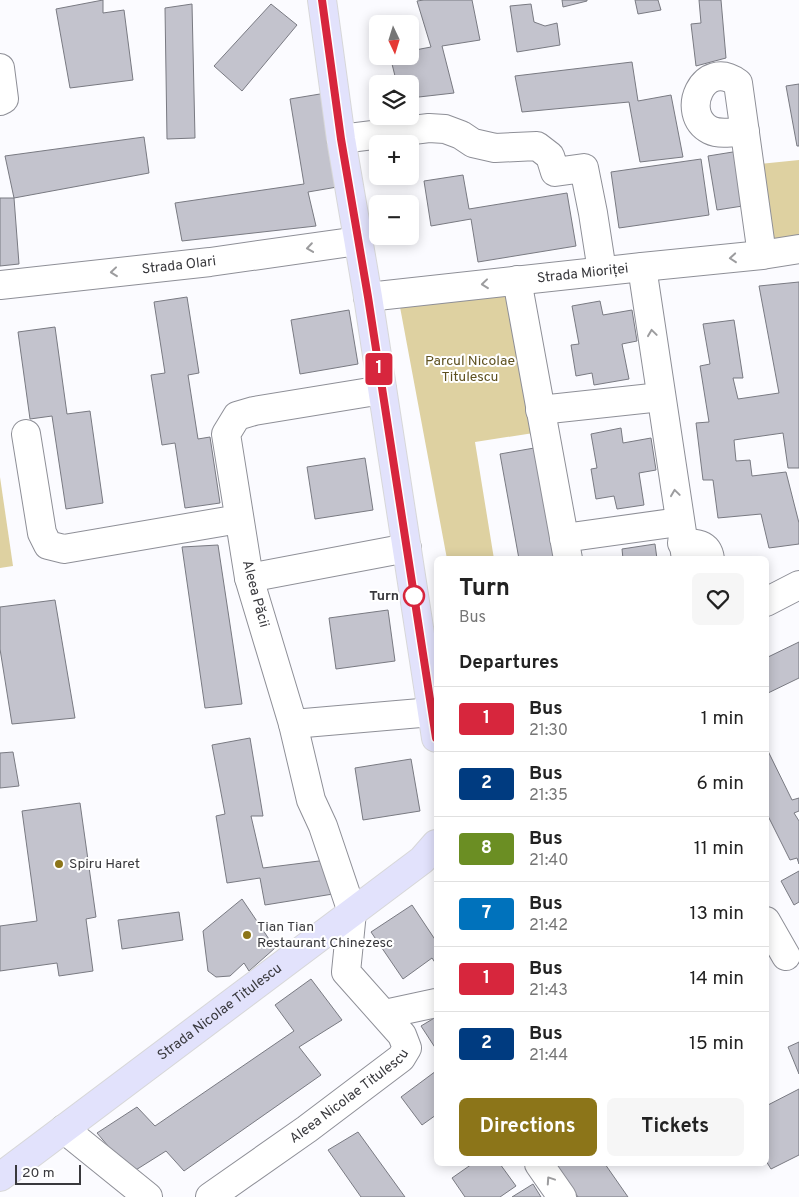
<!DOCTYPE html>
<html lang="en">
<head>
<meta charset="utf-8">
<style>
  :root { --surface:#fff; --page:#f6f6f6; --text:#222; --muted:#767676; --line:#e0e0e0; --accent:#8c7519 }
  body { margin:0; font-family:Overpass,sans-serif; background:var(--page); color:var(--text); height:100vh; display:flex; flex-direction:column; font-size:19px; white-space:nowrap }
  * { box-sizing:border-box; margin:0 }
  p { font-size:16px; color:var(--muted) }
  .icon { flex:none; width:28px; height:28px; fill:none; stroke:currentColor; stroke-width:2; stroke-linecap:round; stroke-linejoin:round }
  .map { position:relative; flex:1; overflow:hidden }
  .drawer { position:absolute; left:434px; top:556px; width:335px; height:610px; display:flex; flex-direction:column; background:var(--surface); border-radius:8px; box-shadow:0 2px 12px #0003 }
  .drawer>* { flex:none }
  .badge { padding:0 10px; border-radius:4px; font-size:18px; line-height:32px }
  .needle { width:32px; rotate:176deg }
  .controls { position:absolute; left:369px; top:15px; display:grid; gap:10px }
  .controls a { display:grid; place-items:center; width:50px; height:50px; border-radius:8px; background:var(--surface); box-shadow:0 2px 12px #0003; font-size:25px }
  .scale { position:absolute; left:15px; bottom:12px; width:66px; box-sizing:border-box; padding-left:5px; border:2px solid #39393d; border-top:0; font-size:14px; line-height:18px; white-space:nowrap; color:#39393d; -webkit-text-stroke:4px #fff; paint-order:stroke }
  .map>.badge { position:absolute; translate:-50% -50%; box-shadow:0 0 0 2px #fff }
  h2 { padding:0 25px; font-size:19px; line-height:45px }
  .round { display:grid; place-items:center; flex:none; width:52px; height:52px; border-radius:8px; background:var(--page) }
  .head { display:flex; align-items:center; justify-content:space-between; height:85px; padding:0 25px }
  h1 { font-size:24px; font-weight:700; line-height:38px }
  .action { display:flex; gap:10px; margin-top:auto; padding:10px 25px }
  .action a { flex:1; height:58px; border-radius:8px; background:var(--accent); color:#fff; font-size:20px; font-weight:700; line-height:58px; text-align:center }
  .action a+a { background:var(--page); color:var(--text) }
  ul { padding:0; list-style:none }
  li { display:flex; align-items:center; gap:15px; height:65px; padding:0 25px; border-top:1px solid var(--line) }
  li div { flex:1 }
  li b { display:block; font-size:19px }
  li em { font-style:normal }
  li .badge { min-width:55px; font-weight:700; text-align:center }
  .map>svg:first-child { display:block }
  .green { fill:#ded1a1 }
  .building { fill:#c3c3cd; stroke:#797a82 }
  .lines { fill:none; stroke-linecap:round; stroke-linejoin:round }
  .minor-casing { stroke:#8e8f97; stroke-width:30 }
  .major-casing { stroke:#d7d7d8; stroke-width:30 }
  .minor { stroke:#fff; stroke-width:28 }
  .major { stroke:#e2e2fc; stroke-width:28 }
  .oneway { stroke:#9c9c9e }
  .line-casing { stroke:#fff; stroke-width:11 }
  .line { stroke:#d7263d; stroke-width:8 }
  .stop-dot { fill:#fff; stroke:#d7263d; stroke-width:2.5 }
  .poi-dot { fill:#8c7519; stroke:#fff; stroke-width:2 }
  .labels { text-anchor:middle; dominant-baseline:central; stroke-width:4; stroke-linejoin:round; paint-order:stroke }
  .street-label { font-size:14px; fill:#39393d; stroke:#fff }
  .park-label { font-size:14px; fill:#5e511f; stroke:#fff }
  .stop-label { font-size:14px; font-weight:bold; fill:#39393d; stroke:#fff; text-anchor:end }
  .poi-label { font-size:14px; fill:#39393d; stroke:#fff; text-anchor:start }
</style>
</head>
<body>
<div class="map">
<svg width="799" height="1197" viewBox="0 0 799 1197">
  <rect width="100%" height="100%" fill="#fbfbff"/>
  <!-- green -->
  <g class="green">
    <polygon points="799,160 799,237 770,241 759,164"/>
    <polygon points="514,290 540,432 475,442 494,559 447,559 400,307"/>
    <polygon points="0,477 13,566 0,568"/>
  </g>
  <!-- building -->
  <g class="building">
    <polygon points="103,0 103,13 124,10 133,80 70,88 56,9"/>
    <polygon points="424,0 472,0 480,40 442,46 454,93 410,98 410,84 397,84 390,56 410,56 410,51 431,47 417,1"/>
    <polygon points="562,0 587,0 587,1 563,7"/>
    <polygon points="635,0 658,0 661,10 638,14"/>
    <polygon points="699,0 721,0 726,58 696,66 691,24 701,23"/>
    <polygon points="192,4 195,138 167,139 165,8"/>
    <polygon points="271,4 297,25 242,91 214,66"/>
    <polygon points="531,4 534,22 545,26 557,23 560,45 517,52 510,6"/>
    <polygon points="632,62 638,101 671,95 683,157 640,162 629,102 522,112 515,76"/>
    <polygon points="799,84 799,146 797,146 786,86"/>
    <polygon points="326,93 343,186 308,192 316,226 182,241 175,203 304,184 290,99"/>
    <polygon points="144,137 149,173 14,198 5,156"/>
    <polygon points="739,151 749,205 717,210 708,156"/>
    <polygon points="701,159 709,215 619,228 611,172"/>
    <polygon points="463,175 469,209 567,193 576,246 478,262 471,219 431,226 424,181"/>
    <polygon points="0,198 14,198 19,264 0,266"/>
    <polygon points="799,282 799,468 788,468 783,433 734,440 736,461 750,460 752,476 786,472 799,523 799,544 769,548 761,514 718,518 713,480 703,480 696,423 709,422 700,366 710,364 703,324 734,320 743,378 733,378 738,399 779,393 759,286"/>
    <polygon points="187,297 199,373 188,375 198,439 210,437 220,503 185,508 175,443 162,445 151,375 165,373 154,302"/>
    <polygon points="600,301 603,315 632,310 637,341 622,344 629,379 594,385 592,373 576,376 571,345 579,344 572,306"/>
    <polygon points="349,310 358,364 300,374 291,320"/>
    <polygon points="55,327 67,414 90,411 103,503 66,509 52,416 30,419 18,332"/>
    <polygon points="621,428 623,443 651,438 656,470 639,473 644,505 617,509 614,496 596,499 591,469 597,468 591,434"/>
    <polygon points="540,447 561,559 519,559 500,454"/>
    <polygon points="365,458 373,510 315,519 307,467"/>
    <polygon points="655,544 657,559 679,556 679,559 623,559 622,549"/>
    <polygon points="218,545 242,704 205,708 182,547"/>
    <polygon points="55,600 75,718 12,724 0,649 0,607"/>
    <polygon points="388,610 395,661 336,669 329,618"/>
    <polygon points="799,642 799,678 766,694 766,658"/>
    <polygon points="250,738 263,816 251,816 263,868 327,860 333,894 265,905 260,878 227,883 216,816 225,814 212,745"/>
    <polygon points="766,747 792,800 799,798 799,811 794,813 799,821 799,864 797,858 790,860 766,812"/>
    <polygon points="13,752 19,786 0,788 0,753"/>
    <polygon points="411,759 420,811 363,820 355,768"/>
    <polygon points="80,803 96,917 86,919 93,971 59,976 57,963 0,971 0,926 37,921 22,811"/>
    <polygon points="799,871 799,902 794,905 781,881"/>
    <polygon points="242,899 275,948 249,971 244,963 230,976 216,977 208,971 203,931"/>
    <polygon points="412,905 436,941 436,964 432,958 403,979 371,932"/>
    <polygon points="179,912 183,940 122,949 118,920"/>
    <polygon points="311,979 342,1020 299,1047 321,1075 184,1171 166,1151 131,1173 97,1133 137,1107 155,1126 294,1031 275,1005"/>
    <polygon points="436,1017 436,1049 421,1026"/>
    <polygon points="799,1042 799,1074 788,1047"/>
    <polygon points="436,1071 436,1115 422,1125 401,1097"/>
    <polygon points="799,1089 799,1155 771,1169 766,1161 766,1106"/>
    <polygon points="358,1132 405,1197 361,1197 328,1150"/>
    <polygon points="472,1164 500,1164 516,1186 500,1197 465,1197 452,1178"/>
    <polygon points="555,1164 605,1164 628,1197 578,1197"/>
    <polygon points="533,1184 541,1197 512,1197"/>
  </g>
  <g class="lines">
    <defs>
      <g id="minor">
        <polyline points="0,68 4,99 0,101"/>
        <path d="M 745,131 C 734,132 720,135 710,130 C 679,114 703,57 738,83 L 762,255"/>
        <polyline points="341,139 429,128 445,129 461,135 473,143 495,148 537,146 550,156 555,172 584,168 593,213 602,271"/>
        <polyline points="642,267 686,559"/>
        <polyline points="517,280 568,559"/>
        <path id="s1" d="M 0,285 L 210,262 L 358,241"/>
        <path id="s2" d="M 368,297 L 642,267 L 762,255 L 799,249"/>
        <polyline points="540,410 661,397"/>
        <polyline points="26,434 42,533 48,545 64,549 239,519"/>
        <polyline points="564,538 679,522"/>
        <path d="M 682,543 C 695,543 708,543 710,559"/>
        <polyline points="249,578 407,548"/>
        <polyline points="766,602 799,585"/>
        <polyline points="293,724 432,712"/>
        <polyline points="766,921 786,956"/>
        <polyline points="385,1014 436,1003"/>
        <polyline points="64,1129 148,1197"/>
        <polyline points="539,1164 562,1197"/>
        <path id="s3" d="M 210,1197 L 307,1129 L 401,1058 L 407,1048 L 402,1035 L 346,972 L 352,912 L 323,826 L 311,800 L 293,724 L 249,578 L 226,434 L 237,416 L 254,411 L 382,390"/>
      </g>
      <g id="major">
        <polyline points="322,0 341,139 368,297 436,738"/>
        <path id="s4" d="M 0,1177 L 422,860 L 436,844"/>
      </g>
    </defs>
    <!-- minor casing -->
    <use href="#minor" class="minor-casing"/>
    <!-- major casing -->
    <use href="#major" class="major-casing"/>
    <!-- minor -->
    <use href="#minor" class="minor"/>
    <!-- major -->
    <use href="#major" class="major"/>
  </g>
  <!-- one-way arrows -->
  <defs><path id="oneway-chevron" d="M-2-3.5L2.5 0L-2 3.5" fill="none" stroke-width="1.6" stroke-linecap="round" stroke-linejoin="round" transform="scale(1.25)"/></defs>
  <g class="oneway">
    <use href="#oneway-chevron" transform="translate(310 248) rotate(172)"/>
    <use href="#oneway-chevron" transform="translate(733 258) rotate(175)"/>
    <use href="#oneway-chevron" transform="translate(114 272) rotate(174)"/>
    <use href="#oneway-chevron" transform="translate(485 284) rotate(174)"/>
    <use href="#oneway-chevron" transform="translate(652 333) rotate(-98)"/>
    <use href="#oneway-chevron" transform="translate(675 493) rotate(-98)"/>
    <use href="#oneway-chevron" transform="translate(550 1180) rotate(-124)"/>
  </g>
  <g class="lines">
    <defs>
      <polyline id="line" points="322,0 341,139 368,297 436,738"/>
    </defs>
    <!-- line casing -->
    <use href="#line" class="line-casing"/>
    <!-- line -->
    <use href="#line" class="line"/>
  </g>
  <!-- markers -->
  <circle class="stop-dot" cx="414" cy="596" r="10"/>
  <g class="poi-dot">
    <circle cx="59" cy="864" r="5"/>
    <circle cx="247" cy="935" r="5"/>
  </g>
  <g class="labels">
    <!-- street labels -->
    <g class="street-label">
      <text stroke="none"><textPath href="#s1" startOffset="180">Strada Olari</textPath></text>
      <text stroke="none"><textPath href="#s2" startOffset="216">Strada Mioriței</textPath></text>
      <text transform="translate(255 594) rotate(75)">Aleea Păcii</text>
      <text stroke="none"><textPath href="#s4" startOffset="275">Strada Nicolae Titulescu</textPath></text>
      <text stroke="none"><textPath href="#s3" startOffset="172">Aleea Nicolae Titulescu</textPath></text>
    </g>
    <!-- park labels -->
    <g class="park-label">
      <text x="470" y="361">Parcul Nicolae<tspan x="470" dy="16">Titulescu</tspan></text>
    </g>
    <!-- stop labels -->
    <g class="stop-label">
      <text x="399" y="596">Turn</text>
    </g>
    <!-- poi labels -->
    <g class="poi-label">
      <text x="69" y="864">Spiru Haret</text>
      <text x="257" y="927">Tian Tian<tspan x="257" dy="16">Restaurant Chinezesc</tspan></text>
    </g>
  </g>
</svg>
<div class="controls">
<a><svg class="needle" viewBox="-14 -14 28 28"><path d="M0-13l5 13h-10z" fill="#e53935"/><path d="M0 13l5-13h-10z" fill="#767676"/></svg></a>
<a><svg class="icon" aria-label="layers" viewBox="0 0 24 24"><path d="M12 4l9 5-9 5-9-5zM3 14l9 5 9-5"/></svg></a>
<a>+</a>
<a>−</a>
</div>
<div class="scale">20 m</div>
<b class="badge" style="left:379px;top:369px;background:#d7263d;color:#fff">1</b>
<section class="drawer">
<div class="head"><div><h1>Turn</h1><p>Bus</p></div><a class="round"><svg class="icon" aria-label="heart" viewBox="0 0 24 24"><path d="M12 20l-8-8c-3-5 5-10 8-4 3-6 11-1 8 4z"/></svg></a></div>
<h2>Departures</h2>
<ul>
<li><span class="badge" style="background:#d7263d;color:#fff">1</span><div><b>Bus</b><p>21:30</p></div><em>1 min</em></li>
<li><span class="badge" style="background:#003b80;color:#fff">2</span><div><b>Bus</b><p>21:35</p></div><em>6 min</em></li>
<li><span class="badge" style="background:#6b8e23;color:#fff">8</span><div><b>Bus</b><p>21:40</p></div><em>11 min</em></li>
<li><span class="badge" style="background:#0072bc;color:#fff">7</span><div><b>Bus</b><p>21:42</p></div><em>13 min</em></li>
<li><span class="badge" style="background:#d7263d;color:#fff">1</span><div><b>Bus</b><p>21:43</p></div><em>14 min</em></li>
<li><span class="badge" style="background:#003b80;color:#fff">2</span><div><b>Bus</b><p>21:44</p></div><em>15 min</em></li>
</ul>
<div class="action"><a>Directions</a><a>Tickets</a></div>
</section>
</div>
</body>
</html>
